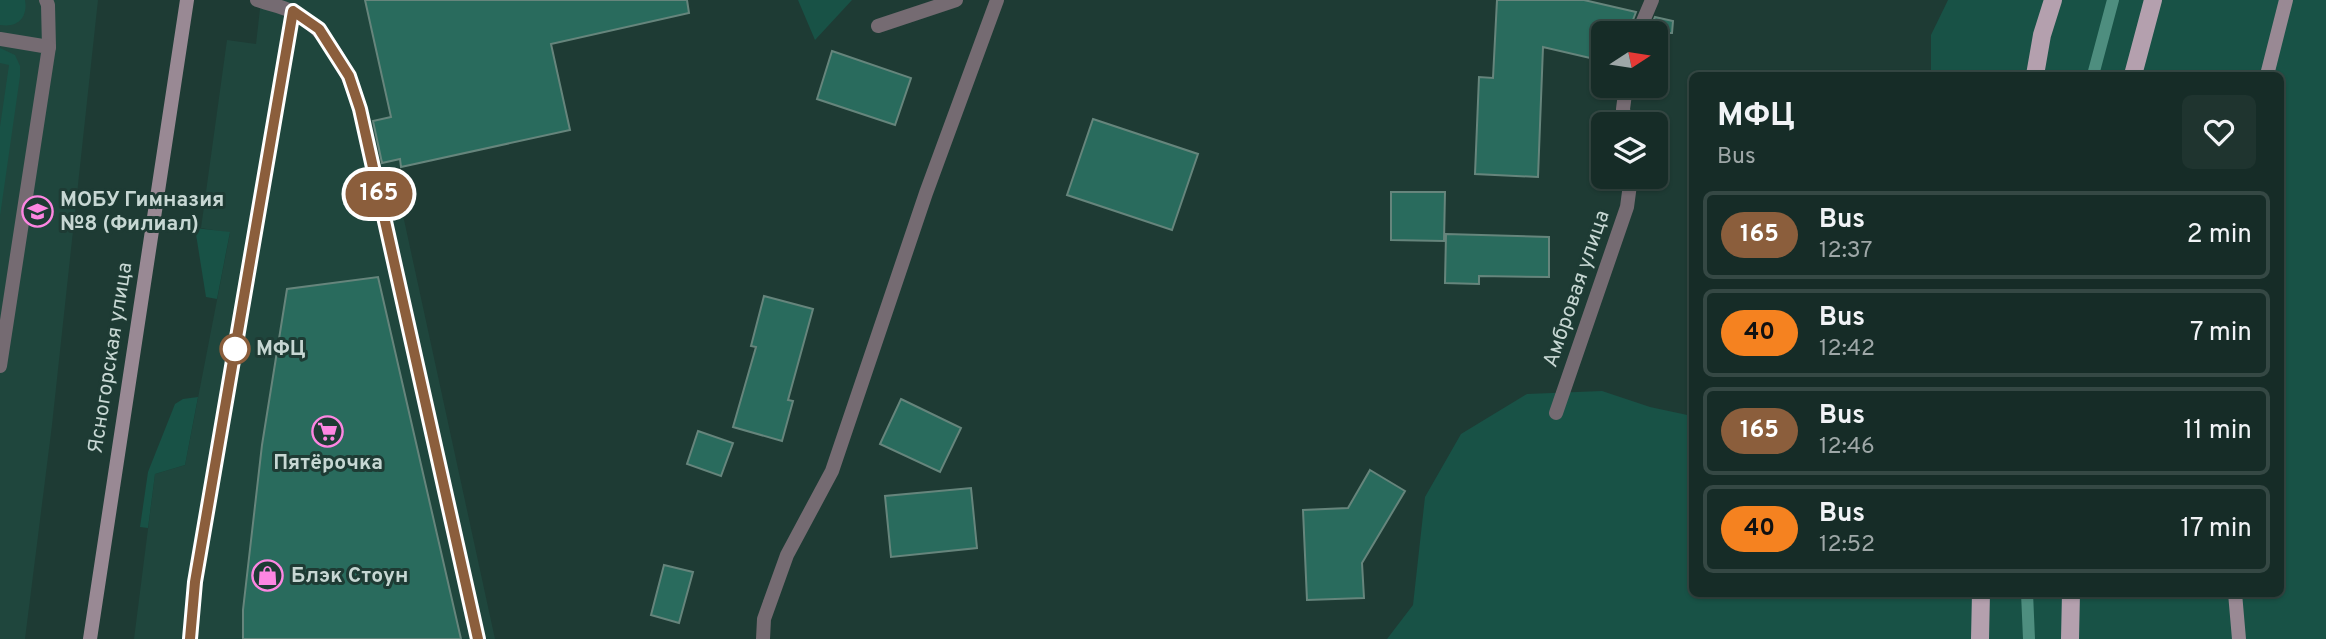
<!DOCTYPE html>
<html lang="en">
<head>
<meta charset="utf-8">
<style>
  :root { --surface:#162c27; --page:#1f342f; --text:#f1f3f6; --muted:#9ea7a7; --line:#354844 }
  body { margin:0; font-family:Overpass,sans-serif; background:var(--page); color:var(--text); height:100vh; display:flex; flex-direction:column; font-size:26px; white-space:nowrap }
  * { box-sizing:border-box; margin:0 }
  p { font-size:23px; color:var(--muted) }
  .icon { flex:none; width:38px; height:38px; fill:none; stroke:currentColor; stroke-width:2; stroke-linecap:round; stroke-linejoin:round }
  .map { position:relative; flex:1; overflow:hidden }
  .sheet { position:absolute; left:1689px; top:72px; width:595px; height:525px; display:flex; flex-direction:column; background:var(--surface); border-radius:10px; box-shadow:0 2px 5px #0004,0 0 0 2px var(--line) }
  .sheet>* { flex:none }
  .badge { padding:0 14px; border-radius:23px; font-size:24px; line-height:46px }
  .needle { width:46px; rotate:78deg }
  .buttons { position:absolute; left:1591px; top:21px; display:grid; gap:14px }
  .buttons a { display:grid; place-items:center; width:77px; height:77px; border-radius:10px; background:var(--surface); box-shadow:0 2px 5px #0004,0 0 0 2px var(--line); font-size:35px }
  .map>.badge { position:absolute; translate:-50% -50%; box-shadow:0 0 0 4px #fff }
  .round { display:grid; place-items:center; flex:none; width:74px; height:74px; border-radius:10px; background:var(--page) }
  .overview { display:flex; align-items:center; justify-content:space-between; height:119px; padding:0 28px }
  h1 { font-size:33px; font-weight:700; line-height:52px }
  ul { padding:0; list-style:none }
  li { display:flex; align-items:center; gap:21px; height:88px; margin:0 14px 10px; padding:0 14px; border:4px solid var(--line); border-radius:10px }
  li div { flex:1 }
  li b { display:block; font-size:26px }
  li em { font-style:normal }
  li .badge { min-width:77px; font-weight:700; text-align:center }
  .map>svg:first-child { display:block }
  .built { fill:#1f463d }
  .green { fill:#185246 }
  .lines { fill:none; stroke-linecap:round; stroke-linejoin:round }
  .stream { stroke:#4e8e7f; stroke-width:12 }
  .building { fill:#296b5d; stroke:#66857c; stroke-width:2 }
  .lane { stroke:#756b72; stroke-width:14 }
  .street { stroke:#756b72; stroke-width:14 }
  .secondary { stroke:#998994; stroke-width:14 }
  .primary { stroke:#b4a0ae; stroke-width:18 }
  .line-casing { stroke:#fff; stroke-width:16 }
  .line { stroke:#8b5e3c; stroke-width:10 }
  .stop-dot { fill:#fff; stroke:#8b5e3c; stroke-width:3.5 }
  .labels { text-anchor:middle; dominant-baseline:central; stroke-width:6; stroke-linejoin:round; paint-order:stroke }
  .poi-label { font-size:21px; font-weight:bold; fill:#c7d7d3; stroke:#1e3b34; text-anchor:start }
  .street-label { font-size:21px; fill:#c7d7d3; stroke:#1e3b34 }
  .stop-label { font-size:21px; font-weight:bold; fill:#c7d7d3; stroke:#1e3b34; text-anchor:start }
</style>
</head>
<body>
<div class="map">
<svg width="2326" height="639" viewBox="0 0 2326 639">
  <rect width="100%" height="100%" fill="#1e3b34"/>
  <!-- built -->
  <g class="built">
    <polygon points="0,0 98,0 52,425 25,639 0,639"/>
    <polygon points="261,0 365,0 401,167 393,169 495,639 134,639 155,474 185,465 230,233 201,228 227,40 256,44"/>
  </g>
  <!-- green -->
  <g class="green">
    <path d="M 0,0 L 25,0 C 28,17 18,28 0,25 Z"/>
    <polygon points="798,0 852,0 815,40"/>
    <polygon points="1948,0 2326,0 2326,639 1387,639 1413,605 1425,497 1461,434 1527,394 1602,391 1650,407 1692,416 1692,593 2280,593 2280,75 1931,75 1931,35"/>
    <polygon points="0,48 15,55 20,66 20,76 0,216 0,127 9,65 0,63"/>
    <polygon points="195,228 230,232 217,299 206,297"/>
    <polygon points="198,397 185,465 155,474 148,528 140,527 148,472 175,404 183,399"/>
  </g>
  <g class="lines">
    <!-- stream -->
    <g class="stream">
      <polyline points="2093,75 2113,0"/>
      <polyline points="2027,593 2029,639"/>
    </g>
  </g>
  <!-- building -->
  <g class="building">
    <polygon points="365,0 687,0 689,13 551,44 570,130 401,167 400,159 382,163 373,121 391,117"/>
    <polygon points="1497,0 1584,0 1636,12 1628,33 1603,33 1603,61 1543,47 1538,177 1475,174 1479,77 1493,78"/>
    <polygon points="1655,17 1673,21 1672,33 1648,33"/>
    <polygon points="832,51 911,78 895,125 817,99"/>
    <polygon points="1093,119 1198,154 1172,230 1067,195"/>
    <polygon points="1391,192 1445,192 1444,241 1391,240"/>
    <polygon points="1446,234 1549,237 1549,277 1479,276 1479,284 1445,283"/>
    <polygon points="378,277 461,639 243,639 243,610 262,445 287,289"/>
    <polygon points="764,296 813,309 788,400 793,401 782,441 733,427 756,347 751,346"/>
    <polygon points="901,399 961,428 940,472 880,444"/>
    <polygon points="698,431 733,443 721,476 687,464"/>
    <polygon points="1370,470 1405,491 1362,563 1364,598 1307,600 1303,510 1348,508"/>
    <polygon points="971,488 977,548 891,557 885,496"/>
    <polygon points="664,565 693,572 679,623 651,615"/>
  </g>
  <g class="lines">
    <!-- lane -->
    <g class="lane">
      <polyline points="46,0 48,5 49,47"/>
      <path d="M 257,0 C 268,4 282,6 293,12 C 330,31 348,72 360,109 L 478,639"/>
      <polyline points="878,26 956,0"/>
      <polyline points="0,39 49,47 0,366"/>
      <polyline points="190,639 195,582 293,11"/>
    </g>
    <!-- street -->
    <g class="street">
      <polyline points="1638,33 1652,0"/>
      <polyline points="1626,124 1623,109 1626,86"/>
      <polyline points="1556,413 1627,207 1631,177"/>
      <polyline points="763,639 764,619 787,555 832,471 926,193 997,0"/>
    </g>
    <!-- secondary -->
    <g class="secondary">
      <polyline points="2267,75 2286,0"/>
      <polyline points="2235,593 2239,639"/>
      <polyline points="90,639 187,0"/>
    </g>
    <!-- primary -->
    <g class="primary">
      <polyline points="2035,75 2042,35 2053,0"/>
      <polyline points="2133,75 2153,0"/>
      <polyline points="1980,639 1981,593"/>
      <polyline points="2070,639 2071,593"/>
    </g>
  </g>
  <g class="lines">
    <defs>
      <polyline id="line" points="190,639 195,582 293,11 319,29 349,76 360,109 478,639"/>
    </defs>
    <!-- line casing -->
    <use href="#line" class="line-casing"/>
    <!-- line -->
    <use href="#line" class="line"/>
  </g>
  <!-- icons -->
  <defs>
    <symbol id="school-ring" viewBox="-11 -11 22 22"><circle r="9.5" fill="#1e3b34" stroke="#fd86e2" stroke-width="1.5"/><path d="M0-5L7-2L0 1L-7-2ZM-4 1L0 2.5L4 1V4Q0 6-4 4Z" fill="#fd86e2"/></symbol>
    <symbol id="supermarket-ring" viewBox="-11 -11 22 22"><circle r="9.5" fill="#1e3b34" stroke="#fd86e2" stroke-width="1.5"/><path d="M-6-5.5h2.5l.6 2H6L4.5 2H-2.5L-4.4-4H-6ZM-1.5 3.2a1.3 1.3 0 1 0 .1 0ZM3 3.2a1.3 1.3 0 1 0 .1 0Z" fill="#fd86e2"/></symbol>
    <symbol id="shop-ring" viewBox="-11 -11 22 22"><circle r="9.5" fill="#1e3b34" stroke="#fd86e2" stroke-width="1.5"/><path d="M-5-2.5h2.3a2.7 3.5 0 0 1 5.4 0H5L5.5 6h-11ZM-1.5-2.5h3a1.5 2.3 0 0 0-3 0Z" fill="#fd86e2"/></symbol>
  </defs>
  <g fill-rule="evenodd">
    <use href="#school-ring" x="20" y="194" width="35" height="35"/>
    <use href="#supermarket-ring" x="310" y="414" width="35" height="35"/>
    <use href="#shop-ring" x="250" y="558" width="35" height="35"/>
  </g>
  <!-- markers -->
  <circle class="stop-dot" cx="235" cy="349" r="14"/>
  <g class="labels">
    <!-- poi labels -->
    <g class="poi-label">
      <text x="60" y="200">МОБУ Гимназия<tspan x="60" dy="24">№8 (Филиал)</tspan></text>
      <text x="328" y="463" text-anchor="middle">Пятёрочка</text>
      <text x="291" y="576">Блэк Стоун</text>
    </g>
    <!-- street labels -->
    <g class="street-label">
      <text transform="translate(1577 289) rotate(-71)">Амбровая улица</text>
      <text transform="translate(111 358) rotate(-81)">Ясногорская улица</text>
    </g>
    <!-- stop labels -->
    <g class="stop-label">
      <text x="256" y="349">МФЦ</text>
    </g>
  </g>
</svg>
<div class="buttons">
<a><svg class="needle" viewBox="-14 -14 28 28"><path d="M0-13l5 13h-10z" fill="#e53935"/><path d="M0 13l5-13h-10z" fill="#9ea7a7"/></svg></a>
<a><svg class="icon" aria-label="layers" viewBox="0 0 24 24"><path d="M12 4l9 5-9 5-9-5zM3 14l9 5 9-5"/></svg></a>
</div>
<b class="badge" style="left:379px;top:194px;background:#8b5e3c;color:#fff">165</b>
<section class="sheet">
<div class="overview"><div><h1>МФЦ</h1><p>Bus</p></div><a class="round"><svg class="icon" aria-label="heart" viewBox="0 0 24 24"><path d="M12 20l-8-8c-3-5 5-10 8-4 3-6 11-1 8 4z"/></svg></a></div>
<ul>
<li><span class="badge" style="background:#8b5e3c;color:#fff">165</span><div><b>Bus</b><p>12:37</p></div><em>2 min</em></li>
<li><span class="badge" style="background:#f58220;color:#111">40</span><div><b>Bus</b><p>12:42</p></div><em>7 min</em></li>
<li><span class="badge" style="background:#8b5e3c;color:#fff">165</span><div><b>Bus</b><p>12:46</p></div><em>11 min</em></li>
<li><span class="badge" style="background:#f58220;color:#111">40</span><div><b>Bus</b><p>12:52</p></div><em>17 min</em></li>
</ul>
</section>
</div>
</body>
</html>
